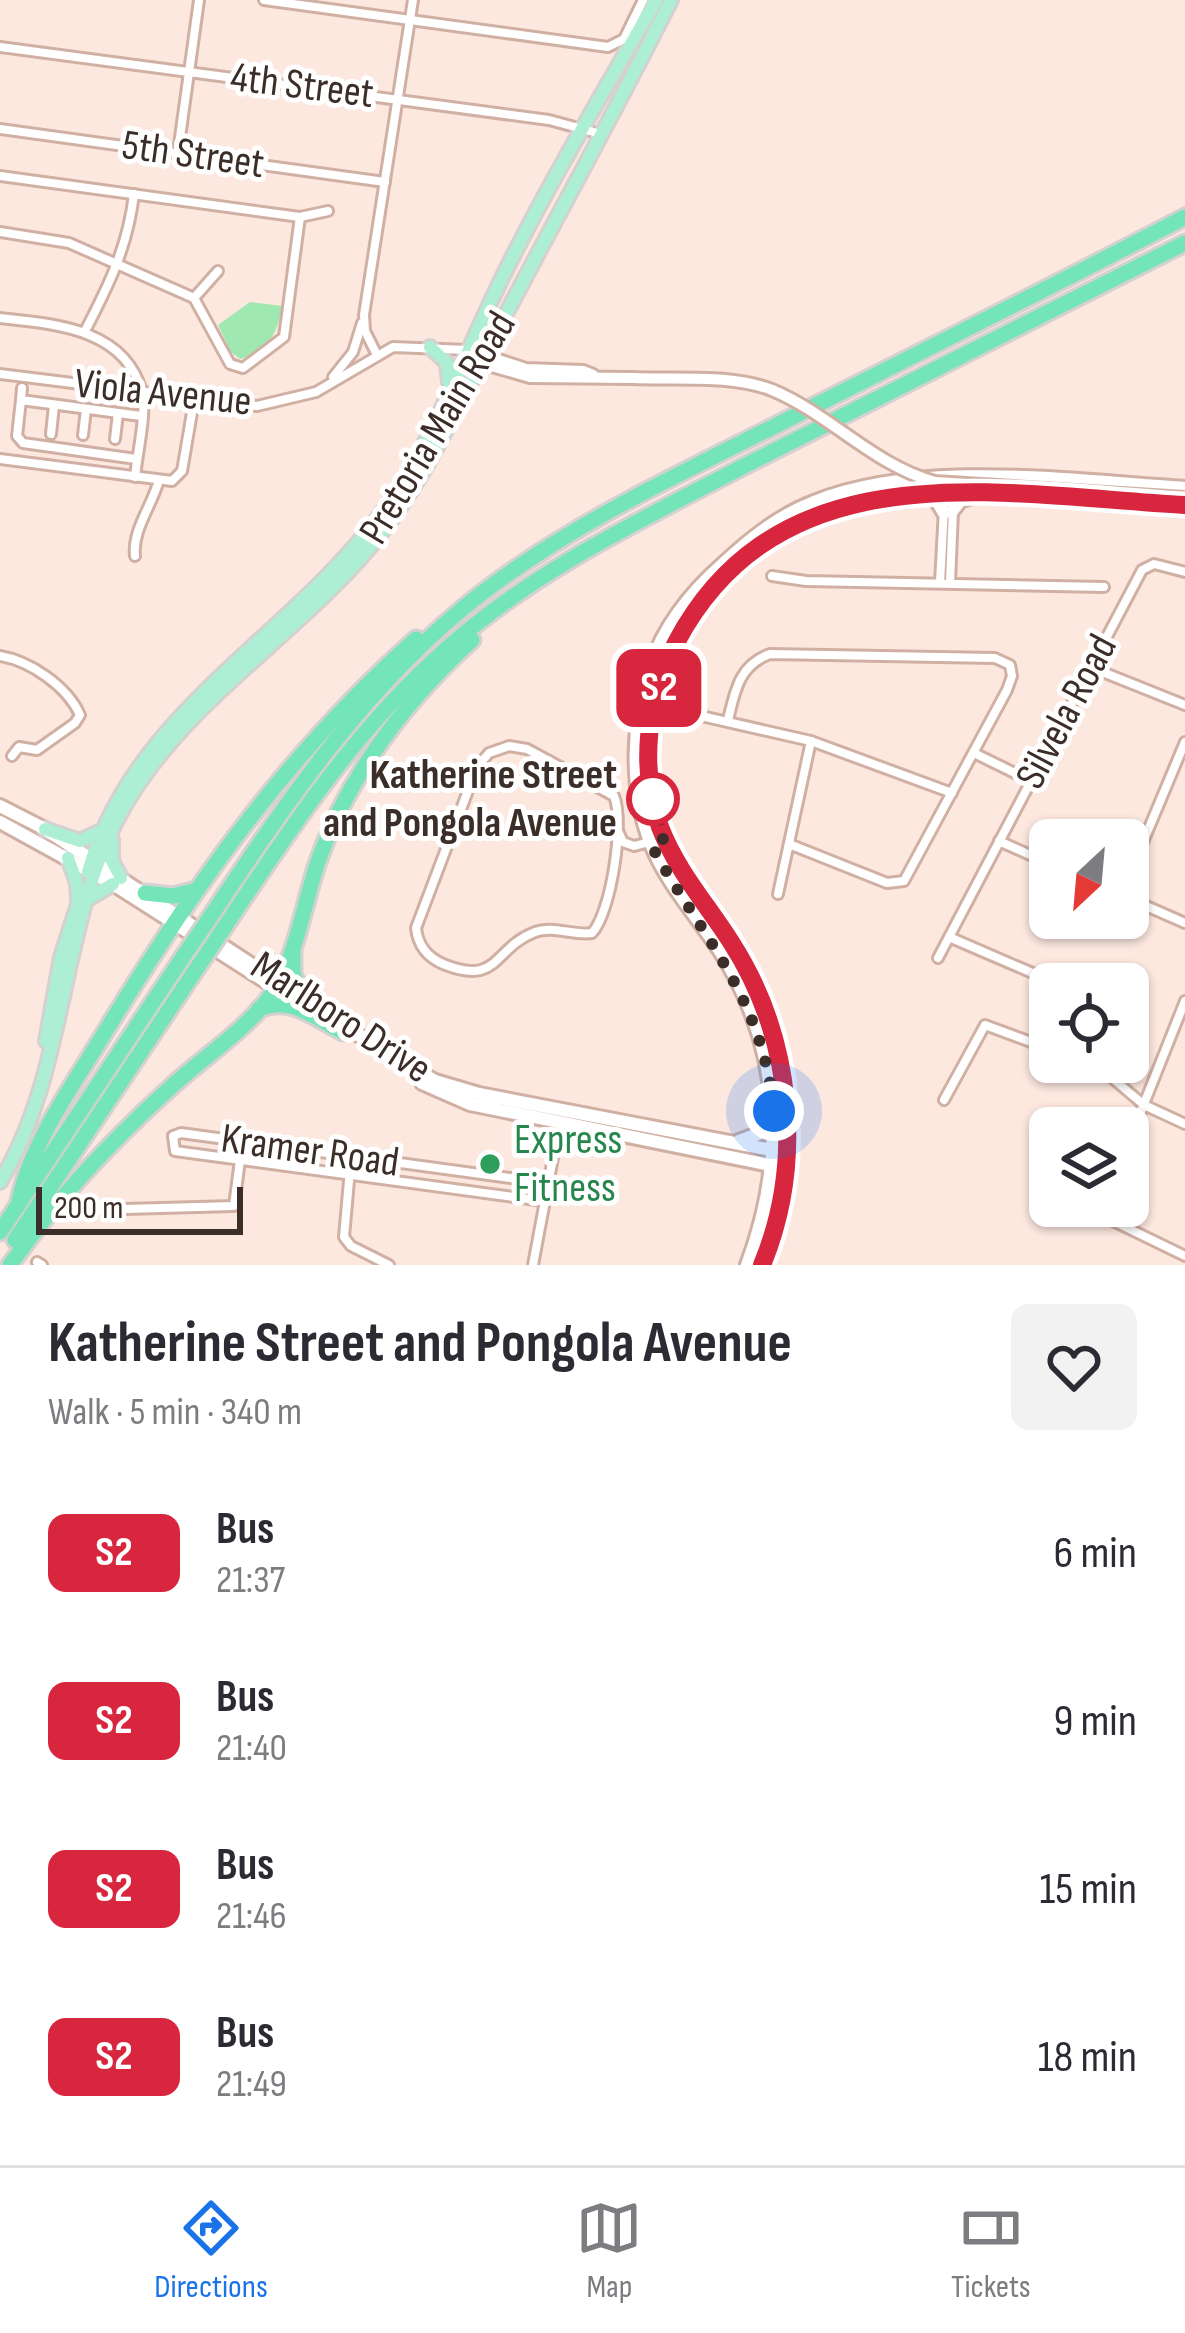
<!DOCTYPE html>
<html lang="en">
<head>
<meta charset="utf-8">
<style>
  :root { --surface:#fff; --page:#f2f2f3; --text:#2b2b33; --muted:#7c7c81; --line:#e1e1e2; --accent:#1a73e8 }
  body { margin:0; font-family:"Sofia Sans Condensed",sans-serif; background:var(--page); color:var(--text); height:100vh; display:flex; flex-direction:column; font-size:45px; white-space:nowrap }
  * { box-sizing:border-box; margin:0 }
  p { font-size:39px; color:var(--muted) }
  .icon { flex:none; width:66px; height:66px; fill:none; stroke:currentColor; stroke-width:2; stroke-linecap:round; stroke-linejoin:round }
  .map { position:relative; height:1265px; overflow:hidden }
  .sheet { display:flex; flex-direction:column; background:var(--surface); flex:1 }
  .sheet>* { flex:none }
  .badge { padding:0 24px; border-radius:18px; font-size:42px; line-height:78px }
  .needle { width:78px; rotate:206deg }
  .fabs { position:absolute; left:1029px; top:819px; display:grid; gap:24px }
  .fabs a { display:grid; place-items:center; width:120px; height:120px; border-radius:18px; background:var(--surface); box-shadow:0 3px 9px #0004; font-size:60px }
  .scale { position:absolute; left:36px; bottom:30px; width:207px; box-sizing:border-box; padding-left:12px; border:6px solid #3b2e29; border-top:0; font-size:33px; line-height:42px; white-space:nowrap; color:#3b2e29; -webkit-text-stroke:9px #fff; paint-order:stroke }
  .you { position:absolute; width:60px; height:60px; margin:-30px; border:9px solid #fff; border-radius:50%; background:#1a73e8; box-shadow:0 0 0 18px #1a73e833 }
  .map>.badge { position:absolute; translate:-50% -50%; box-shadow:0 0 0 6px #fff }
  .round { display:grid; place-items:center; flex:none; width:126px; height:126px; border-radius:18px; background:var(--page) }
  .head { display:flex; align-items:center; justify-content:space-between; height:204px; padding:0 48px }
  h1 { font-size:57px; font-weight:700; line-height:90px }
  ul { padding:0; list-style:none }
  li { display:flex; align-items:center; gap:36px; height:168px; padding:0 48px }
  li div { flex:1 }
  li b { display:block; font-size:45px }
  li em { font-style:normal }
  li .badge { min-width:132px; font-weight:700; text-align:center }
  .menu { display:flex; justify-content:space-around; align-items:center; height:168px; border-top:3px solid var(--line); background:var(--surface); font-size:33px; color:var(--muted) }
  .menu a { display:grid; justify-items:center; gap:6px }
  .menu .on { color:var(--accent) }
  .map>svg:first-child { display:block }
  .green { fill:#9fe8b1 }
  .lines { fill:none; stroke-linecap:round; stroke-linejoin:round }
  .minor-casing { stroke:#d1b0a4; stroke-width:14 }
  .tertiary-casing { stroke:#d1b0a4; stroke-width:16 }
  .secondary-casing { stroke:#d1b0a4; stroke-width:18 }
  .primary-casing { stroke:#d4d1d0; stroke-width:18 }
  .motorway-casing { stroke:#d4d1d0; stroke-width:21 }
  .minor { stroke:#fff; stroke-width:8 }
  .tertiary { stroke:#fff; stroke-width:10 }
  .secondary { stroke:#fff; stroke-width:12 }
  .primary { stroke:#acefd4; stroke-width:12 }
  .motorway { stroke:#74e5b8; stroke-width:15 }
  .tertiary-bridge-casing { stroke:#d1b0a4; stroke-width:16; stroke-linecap:butt }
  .motorway-bridge-casing { stroke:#d4d1d0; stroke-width:21; stroke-linecap:butt }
  .tertiary-bridge { stroke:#fff; stroke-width:10 }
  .motorway-bridge { stroke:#74e5b8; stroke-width:15 }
  .line-casing { stroke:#fff; stroke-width:27 }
  .line { stroke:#d7263d; stroke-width:18 }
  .walk { stroke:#3b2e29; stroke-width:12; stroke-dasharray:0 21.6 }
  .stop-dot { fill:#fff; stroke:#d7263d; stroke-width:6 }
  .leisure-dot { fill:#2e9e5b; stroke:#fff; stroke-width:4.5 }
  .labels { text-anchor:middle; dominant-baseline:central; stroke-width:10; stroke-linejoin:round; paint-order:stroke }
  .street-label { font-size:42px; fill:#3b2e29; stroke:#fff }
  .stop-label { font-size:42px; font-weight:bold; fill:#3b2e29; stroke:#fff; text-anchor:end }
  .leisure-label { font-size:42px; fill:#27864d; stroke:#fff; text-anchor:start }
</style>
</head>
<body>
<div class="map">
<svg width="1185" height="1265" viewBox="0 0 1185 1265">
  <rect width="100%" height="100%" fill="#fde8e0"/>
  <!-- green -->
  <path class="green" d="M 250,302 L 282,306 C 278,333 267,352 240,359 L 231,352 L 218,325 Z"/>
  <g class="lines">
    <defs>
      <g id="minor">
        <polyline points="264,0 608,47 624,39 643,0"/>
        <polyline points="0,47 549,120 601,134"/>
        <polyline points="0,129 385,182"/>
        <polyline points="178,152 199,0"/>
        <polyline points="0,176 300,217 328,211"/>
        <polyline points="0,232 69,243 194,298 230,364 243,368 284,337 300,217"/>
        <polyline points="194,298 218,271"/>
        <path d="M 0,318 C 54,324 125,328 142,392 C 147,412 137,455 135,477"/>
        <path d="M 85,331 C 109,285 128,246 134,194"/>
        <polyline points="377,355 365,331 364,315 413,0"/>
        <polyline points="0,374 257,406 316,392 393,347 468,350"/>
        <polyline points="333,377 353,352 362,323"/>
        <polyline points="22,388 21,400 141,416"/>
        <polyline points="21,400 17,436 23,443 136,459"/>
        <polyline points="51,434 54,405"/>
        <polyline points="83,435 86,409"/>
        <polyline points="115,439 118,413"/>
        <polyline points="0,459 172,481 182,471 194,401"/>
        <path d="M 135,556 C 132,530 152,506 159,480"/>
        <polyline points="772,576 806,581 1104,587"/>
        <polyline points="940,582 944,509"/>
        <polyline points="950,582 953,511"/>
        <path d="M 0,656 C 30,661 67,686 80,715 L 75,723 L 37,750 L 19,747 L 12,756"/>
        <polyline points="1090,667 1185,705"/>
        <polyline points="653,705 811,741 952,793"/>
        <path d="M 728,720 C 735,691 739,665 770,654 L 995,658 L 1010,665 L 1012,676 L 1007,690 L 904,881 L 887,883 L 789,844"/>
        <path d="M 509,746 L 527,749 L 614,796 C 625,822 611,913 592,933 C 573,936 553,925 535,932 C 493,948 499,987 443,964 C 427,957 418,946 416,928 L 477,767 L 489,753 Z"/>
        <polyline points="974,753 1031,781"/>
        <polyline points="619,833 623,842 634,846 665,838"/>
        <polyline points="999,841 1050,864"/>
        <polyline points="1128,878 1185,742"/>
        <polyline points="778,894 811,741"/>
        <polyline points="1128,898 1185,923"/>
        <polyline points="949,937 1058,984"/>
        <polyline points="938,958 1142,570 1154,564 1185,572"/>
        <polyline points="1080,1062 1111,1077 1144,1105 1185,1124"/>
        <polyline points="944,1100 985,1025 1050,1049"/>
        <polyline points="1128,1144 1185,1001"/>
        <polyline points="351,1158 344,1237 351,1246 389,1265"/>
        <polyline points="543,1201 175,1151 173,1136 181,1133 547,1183"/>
        <polyline points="1103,1206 1104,1214 1113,1221 1185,1256"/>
        <polyline points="89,1210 234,1206 240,1160"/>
        <polyline points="37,1262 42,1265"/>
        <polyline points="533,1265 556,1142 572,1126"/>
      </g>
      <g id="tertiary">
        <polyline points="477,353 526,369 583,371 593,375"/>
        <polyline points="464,358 530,377 633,378"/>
      </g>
      <g id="secondary">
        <polyline points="925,494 935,498 944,513"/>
        <polyline points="953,510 961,500 975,496"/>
        <polyline points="0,806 45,829 386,1053 435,1081 479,1094 782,1152"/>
        <polyline points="0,822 113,884 279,990"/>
        <polyline points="422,1083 470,1104 780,1167"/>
        <polyline points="739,1141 758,1134 772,1113"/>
        <path d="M 747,1265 C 787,1159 782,1048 720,951 C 697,916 667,884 651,844 C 629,788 632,721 651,665 C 665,624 692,591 724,563 C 751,538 780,515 814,502 C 920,459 1073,481 1185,488"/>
        <path d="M 762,1265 C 804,1159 793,1039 731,943 C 706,904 677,871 661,827 C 639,768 647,696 677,641 C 782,446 1002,495 1185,505"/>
      </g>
      <g id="primary">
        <polyline points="430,347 447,363 449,382"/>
        <polyline points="45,829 80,841 99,832"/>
        <polyline points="112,840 112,861 121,878"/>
        <polyline points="68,858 77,883 78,901"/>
        <path d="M 88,872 C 136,705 297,637 390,501 C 438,431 467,348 505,272 C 551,179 605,90 656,0"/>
        <polyline points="88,899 113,884"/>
        <polyline points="46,1041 61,957 82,892"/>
        <path d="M 0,1182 C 72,1064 57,913 130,797 C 196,690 311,627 386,527 C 435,462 468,385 506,314 C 561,209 618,106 671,0"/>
      </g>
      <g id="motorway">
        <polyline points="145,893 173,896 193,891"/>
        <path d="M 209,919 C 287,801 369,680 482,593 C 571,525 673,477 773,427 C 910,357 1048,289 1185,217"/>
        <path d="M 224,928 C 289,830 355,730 444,651 C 533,571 641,520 746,465 C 892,390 1039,318 1185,243"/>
        <polyline points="293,951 293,974 303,997"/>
        <path d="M 259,1009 C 290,995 315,1018 343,1032"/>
        <path d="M 18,1206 C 28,1149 69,1091 99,1042 C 189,893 285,755 416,639"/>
        <polyline points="0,1232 185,954"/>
        <polyline points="15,1240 199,965"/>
        <path d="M 10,1265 C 57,1198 109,1143 170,1088 C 200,1060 240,1034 266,1002 C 297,963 303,902 320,856 C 350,773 408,698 472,640"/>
      </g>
    </defs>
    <!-- minor casing -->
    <use href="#minor" class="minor-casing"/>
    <!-- tertiary casing -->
    <use href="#tertiary" class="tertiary-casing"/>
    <!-- secondary casing -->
    <use href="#secondary" class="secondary-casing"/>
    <!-- primary casing -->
    <use href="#primary" class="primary-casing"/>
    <!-- motorway casing -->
    <use href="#motorway" class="motorway-casing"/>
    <!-- minor -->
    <use href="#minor" class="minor"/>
    <!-- tertiary -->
    <use href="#tertiary" class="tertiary"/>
    <!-- secondary -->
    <use href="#secondary" class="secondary"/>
    <!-- primary -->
    <use href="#primary" class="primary"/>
    <!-- motorway -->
    <use href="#motorway" class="motorway"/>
    <defs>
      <path id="tertiary-bridge" d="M 633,378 C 677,380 731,374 772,390 C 830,414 873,465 935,482 L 1185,498"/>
      <g id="motorway-bridge">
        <polyline points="185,954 209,919"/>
        <polyline points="199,965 224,928"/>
      </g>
    </defs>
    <!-- tertiary-bridge casing -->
    <use href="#tertiary-bridge" class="tertiary-bridge-casing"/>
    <!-- motorway-bridge casing -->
    <use href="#motorway-bridge" class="motorway-bridge-casing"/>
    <!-- tertiary-bridge -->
    <use href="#tertiary-bridge" class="tertiary-bridge"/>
    <!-- motorway-bridge -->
    <use href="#motorway-bridge" class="motorway-bridge"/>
  </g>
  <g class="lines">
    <defs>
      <path id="line" d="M 762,1265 C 805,1161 792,1037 731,942 C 706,903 677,871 660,827 C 639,768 647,696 677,641 C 782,446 1002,495 1185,505"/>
    </defs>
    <!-- line casing -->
    <use href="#line" class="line-casing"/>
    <!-- line -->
    <use href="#line" class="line"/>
    <!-- walk -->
    <path class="walk" d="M 653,799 L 665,838 L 651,845 C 704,940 762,996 774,1111"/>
  </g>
  <!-- markers -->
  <circle class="stop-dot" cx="653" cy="799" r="24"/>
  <circle class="leisure-dot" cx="490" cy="1164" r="12"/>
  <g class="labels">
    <!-- street labels -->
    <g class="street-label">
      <text transform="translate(302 86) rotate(7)">4th Street</text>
      <text transform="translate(193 155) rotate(8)">5th Street</text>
      <text transform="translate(163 393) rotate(6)">Viola Avenue</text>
      <text transform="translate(438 428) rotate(-59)">Pretoria Main Road</text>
      <text transform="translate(1067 712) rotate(-62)">Silvela Road</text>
      <text transform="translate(341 1018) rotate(33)">Marlboro Drive</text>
      <text transform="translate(310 1151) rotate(8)">Kramer Road</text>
    </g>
    <!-- stop labels -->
    <g class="stop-label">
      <text x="617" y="775">Katherine Street<tspan x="617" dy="48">and Pongola Avenue</tspan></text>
    </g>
    <!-- leisure labels -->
    <g class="leisure-label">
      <text x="514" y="1140">Express<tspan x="514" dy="48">Fitness</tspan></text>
    </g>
  </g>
</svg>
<div class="fabs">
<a><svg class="needle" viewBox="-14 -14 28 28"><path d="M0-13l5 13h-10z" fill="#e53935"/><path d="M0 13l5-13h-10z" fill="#7c7c81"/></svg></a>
<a><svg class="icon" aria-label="locate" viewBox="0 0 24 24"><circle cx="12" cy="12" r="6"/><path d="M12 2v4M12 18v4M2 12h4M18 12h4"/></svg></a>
<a><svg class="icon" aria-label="layers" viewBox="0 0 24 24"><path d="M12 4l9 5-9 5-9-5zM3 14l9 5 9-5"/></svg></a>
</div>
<div class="scale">200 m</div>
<div class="you" style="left:774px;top:1111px"></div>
<b class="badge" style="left:659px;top:688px;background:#d7263d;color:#fff">S2</b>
</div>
<section class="sheet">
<div class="head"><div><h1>Katherine Street and Pongola Avenue</h1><p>Walk · 5 min · 340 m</p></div><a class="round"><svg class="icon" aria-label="heart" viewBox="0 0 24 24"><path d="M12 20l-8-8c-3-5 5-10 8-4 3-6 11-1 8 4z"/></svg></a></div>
<ul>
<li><span class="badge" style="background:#d7263d;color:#fff">S2</span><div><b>Bus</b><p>21:37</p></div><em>6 min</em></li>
<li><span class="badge" style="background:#d7263d;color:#fff">S2</span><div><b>Bus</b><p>21:40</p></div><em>9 min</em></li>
<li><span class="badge" style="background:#d7263d;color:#fff">S2</span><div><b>Bus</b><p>21:46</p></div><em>15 min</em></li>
<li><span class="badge" style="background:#d7263d;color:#fff">S2</span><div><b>Bus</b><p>21:49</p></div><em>18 min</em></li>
</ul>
</section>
<nav class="menu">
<a class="on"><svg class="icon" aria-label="directions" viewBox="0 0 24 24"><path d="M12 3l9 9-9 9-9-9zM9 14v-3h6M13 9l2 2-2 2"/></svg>Directions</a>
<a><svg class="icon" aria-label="map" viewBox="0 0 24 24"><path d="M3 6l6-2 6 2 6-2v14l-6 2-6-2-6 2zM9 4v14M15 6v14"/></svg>Map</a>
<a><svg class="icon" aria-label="tickets" viewBox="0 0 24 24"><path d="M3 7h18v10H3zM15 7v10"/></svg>Tickets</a>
</nav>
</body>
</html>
